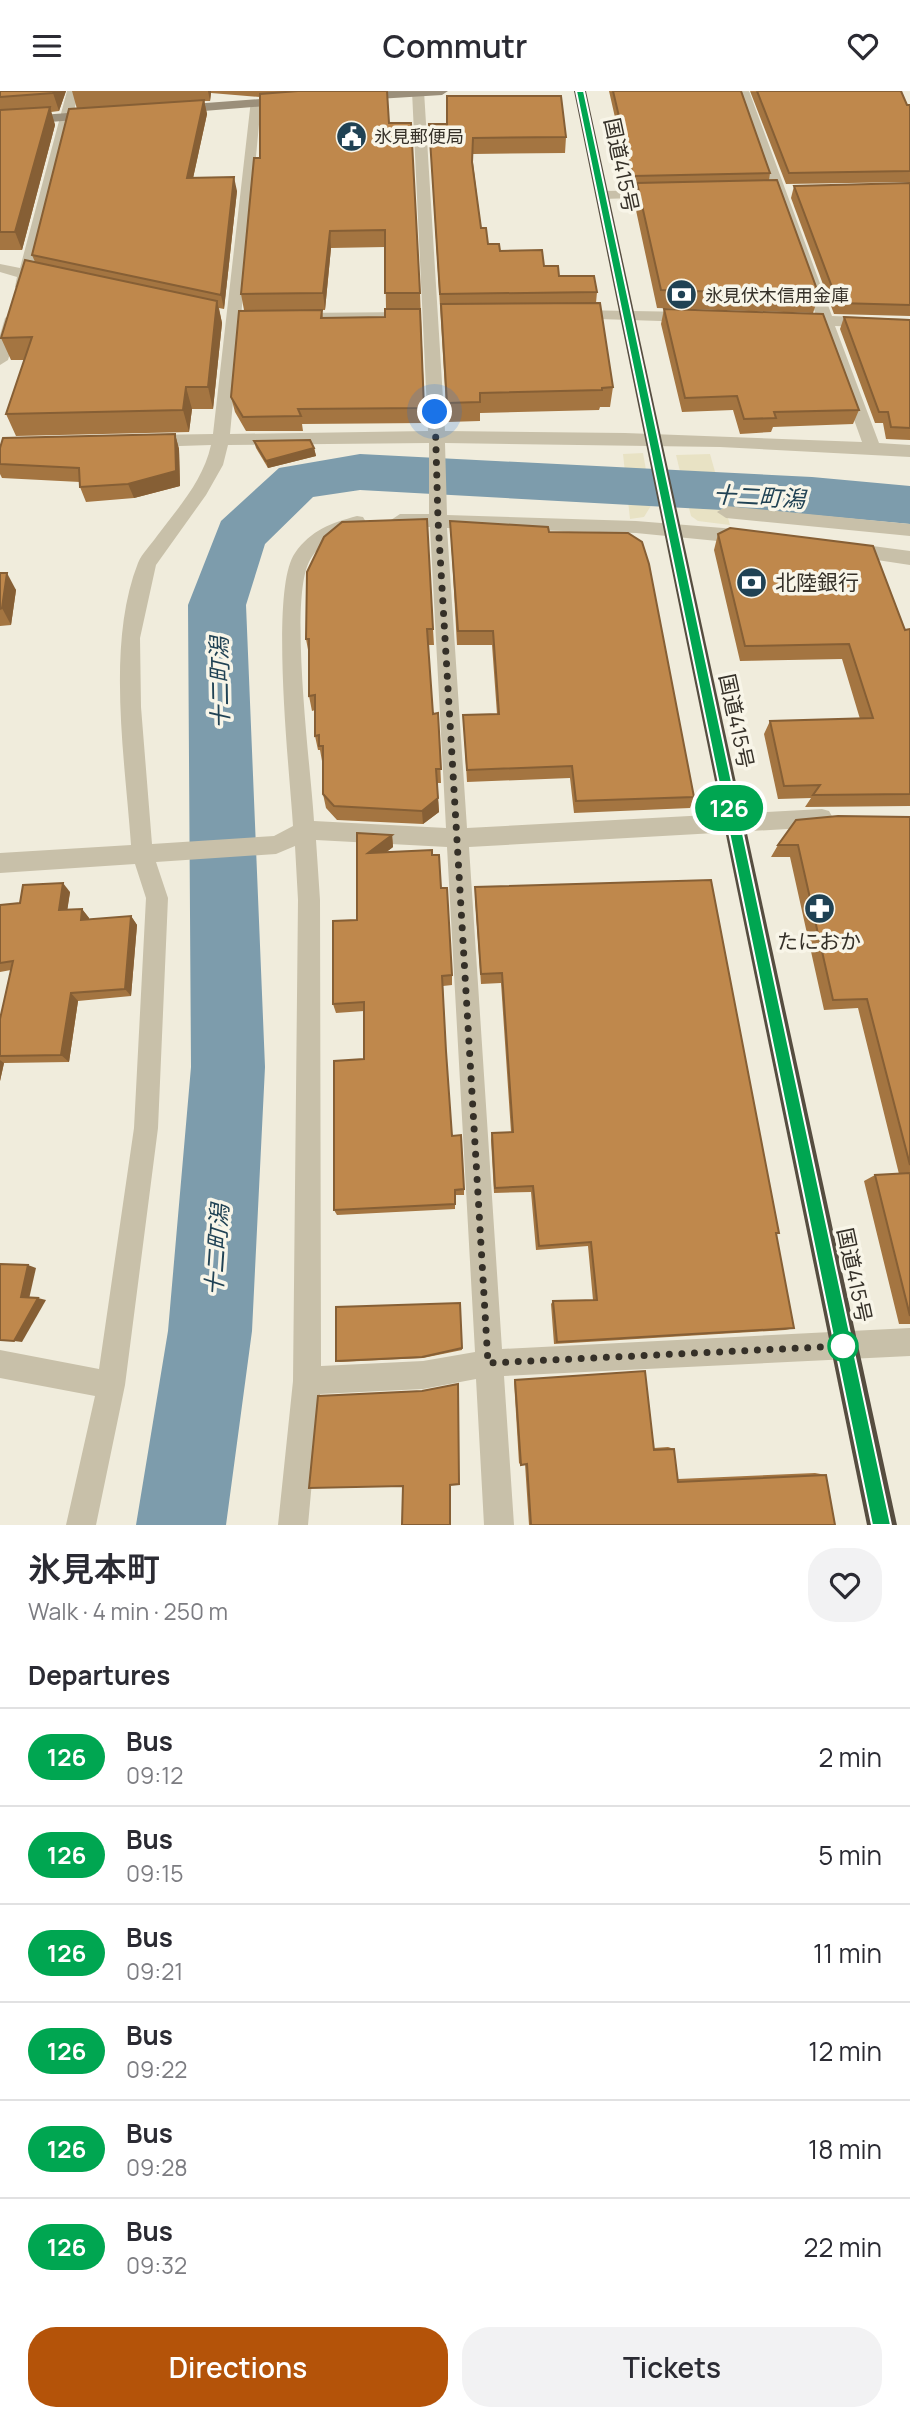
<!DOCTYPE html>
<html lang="en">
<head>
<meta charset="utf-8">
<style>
  :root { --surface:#fff; --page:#f2f2f3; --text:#2b2b33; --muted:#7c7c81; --line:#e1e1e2; --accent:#b45309 }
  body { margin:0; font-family:Manrope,"Noto Sans JP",sans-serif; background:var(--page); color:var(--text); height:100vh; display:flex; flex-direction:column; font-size:26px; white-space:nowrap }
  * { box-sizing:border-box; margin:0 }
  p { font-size:23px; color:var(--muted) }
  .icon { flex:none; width:38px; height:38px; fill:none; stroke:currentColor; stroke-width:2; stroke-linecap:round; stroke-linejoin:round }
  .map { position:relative; height:1434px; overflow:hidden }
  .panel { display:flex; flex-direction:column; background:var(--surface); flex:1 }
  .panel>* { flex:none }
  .badge { padding:0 14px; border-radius:23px; font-size:24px; line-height:46px }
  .you { position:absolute; width:35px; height:35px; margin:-18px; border:5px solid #fff; border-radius:50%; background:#1a73e8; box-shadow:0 0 0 10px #1a73e833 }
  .map>.badge { position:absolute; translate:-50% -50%; box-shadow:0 0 0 4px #fff }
  h2 { padding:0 28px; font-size:26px; line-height:63px }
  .round { display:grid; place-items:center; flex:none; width:74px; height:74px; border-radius:28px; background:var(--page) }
  .overview { display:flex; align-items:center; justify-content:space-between; height:119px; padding:0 28px }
  h1 { font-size:33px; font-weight:600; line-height:52px }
  .primary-button { display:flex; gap:14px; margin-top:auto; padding:14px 28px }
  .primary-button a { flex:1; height:80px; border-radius:28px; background:var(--accent); color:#fff; font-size:28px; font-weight:600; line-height:80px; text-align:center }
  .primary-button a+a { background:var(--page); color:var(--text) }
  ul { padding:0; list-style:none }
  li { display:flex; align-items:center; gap:21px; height:98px; padding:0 28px; border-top:2px solid var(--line) }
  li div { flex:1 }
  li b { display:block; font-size:26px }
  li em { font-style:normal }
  li .badge { min-width:77px; font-weight:700; text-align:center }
  header { display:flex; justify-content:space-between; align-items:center; height:91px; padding:0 28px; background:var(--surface); font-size:32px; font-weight:600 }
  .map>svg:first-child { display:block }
  .plaza { fill:#e8e2c4 }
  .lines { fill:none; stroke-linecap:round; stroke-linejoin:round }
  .river { fill:#7d9cac; fill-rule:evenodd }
  .street { fill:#c8c0a9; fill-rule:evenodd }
  .secondary { fill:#9b8f7a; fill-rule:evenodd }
  .highway { fill:#564d40; fill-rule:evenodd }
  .wall { fill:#a47541; fill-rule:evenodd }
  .shaded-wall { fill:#865f35 }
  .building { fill:#bf884c; stroke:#865f35; stroke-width:2 }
  .line { fill:#00a651; stroke:#fff; stroke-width:2 }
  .walk { stroke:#353028; stroke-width:7; stroke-dasharray:0 12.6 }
  .stop-dot { fill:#fff; stroke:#00a651; stroke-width:3.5 }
  .labels { text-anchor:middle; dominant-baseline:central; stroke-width:7; stroke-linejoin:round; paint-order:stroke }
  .far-poi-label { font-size:18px; fill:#353028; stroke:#f8f5e8; text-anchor:start }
  .street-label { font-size:21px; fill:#353028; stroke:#f8f5e8 }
  .poi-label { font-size:21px; fill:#353028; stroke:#f8f5e8; text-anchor:start }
  .water-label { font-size:23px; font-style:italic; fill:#204254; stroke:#f8f5e8 }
</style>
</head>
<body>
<header><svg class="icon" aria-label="menu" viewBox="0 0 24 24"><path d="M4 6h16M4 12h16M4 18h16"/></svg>Commutr<svg class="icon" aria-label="heart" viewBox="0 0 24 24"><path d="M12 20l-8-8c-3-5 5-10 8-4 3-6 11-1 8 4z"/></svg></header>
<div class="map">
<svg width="910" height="1434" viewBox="0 0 910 1434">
  <rect width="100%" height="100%" fill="#f0ecdc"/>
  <!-- plaza -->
  <g class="plaza">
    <polygon points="643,362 652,413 644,426 630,428 623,363"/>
    <polygon points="710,363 730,434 698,430 691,425 676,364"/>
  </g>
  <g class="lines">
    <!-- river -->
    <polygon class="river" points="360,363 812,386 910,395 910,433 812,424 360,399 313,406 265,453 246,514 265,976 252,1240 226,1434 136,1434 168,1240 191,976 188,514 221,430 279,377"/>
    <!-- street -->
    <g class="street">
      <polygon points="67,0 79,0 33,181 55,189 48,194 31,189 27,199 22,201 15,196 17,186 0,181 0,173 20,177"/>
      <path d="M 412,0 L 424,0 L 445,340 L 625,342 L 862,351 L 820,234 L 797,233 L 789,228 L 797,223 L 816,224 L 737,0 L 749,0 L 832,225 L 910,228 L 910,238 L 835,235 L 879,352 L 910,354 L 910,366 L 720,356 L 445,352 L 447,424 L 636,430 L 748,439 L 757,446 L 748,453 L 636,442 L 447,437 L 467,737 L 822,718 L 829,720 L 833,727 L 829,734 L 822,736 L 469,756 L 502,1258 L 910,1237 L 910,1265 L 504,1285 L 514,1434 L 484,1434 L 476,1288 L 423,1298 L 320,1303 L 308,1434 L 278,1434 L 293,1290 L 298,809 L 295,755 L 276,763 L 156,771 L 168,807 L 158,1037 L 125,1294 L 96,1434 L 66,1434 L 95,1305 L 0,1287 L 0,1259 L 99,1278 L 134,1037 L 146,807 L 135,773 L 0,782 L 0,762 L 131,754 C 125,668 106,553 138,472 C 142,462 151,454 157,445 C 178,417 203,390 211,354 L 149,356 L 141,350 L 149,344 L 213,343 L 251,9 L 261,12 L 230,343 L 428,340 ZM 429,352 L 429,423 L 400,423 L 391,429 L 400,435 L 430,436 L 446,737 L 314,730 C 311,678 288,507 310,469 C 322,448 342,443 363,436 L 366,431 L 363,426 L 357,425 C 331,432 311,439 295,462 C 269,498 290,684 293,735 L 274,745 L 152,753 L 141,616 L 140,547 L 156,474 L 206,404 L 223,374 L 228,354 ZM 316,749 L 447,756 L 475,1261 L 423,1270 L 321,1275 L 320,809 Z"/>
      <polygon points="663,99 668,100 668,106 602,108 595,104 602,100"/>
      <polygon points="573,219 691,221 699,226 691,231 568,227 565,224"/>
      <polygon points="411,221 416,223 416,229 296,232 288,227 296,222"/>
      <polygon points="13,222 21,227 8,269 0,274 0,244 5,227"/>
      <polygon points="726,415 910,433 910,445 726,427 717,421"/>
      <polygon points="850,452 910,460 910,474 844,464 841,459"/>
    </g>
    <!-- secondary -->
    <g class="secondary">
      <polygon points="381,0 448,0 442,4 361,9 355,5 361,1"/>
      <polygon points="287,6 293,10 291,13 179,22 173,18 179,14"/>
      <polygon points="95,20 101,24 100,27 0,35 0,27"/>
    </g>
    <!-- highway -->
    <polygon class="highway" points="574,0 586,0 897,1434 867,1434"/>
  </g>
  <!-- wall -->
  <g class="wall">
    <polygon points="0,0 66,0 59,20 51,21 55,34 22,159 0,159"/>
    <path d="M 72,0 L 387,0 L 389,32 L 420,202 L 425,332 L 302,333 L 303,340 L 246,340 L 235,321 L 231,306 L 244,219 L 241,203 L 260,67 L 260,6 L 211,2 L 210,10 L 204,10 L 207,23 L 193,87 L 237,100 L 224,218 L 219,217 L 222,232 L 213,318 L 192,318 L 189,341 L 16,345 L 6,323 L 24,269 L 11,269 L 1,247 L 35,171 L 32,164 L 77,18 ZM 385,156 L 386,218 L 385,226 L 323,227 L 322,219 L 325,219 L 331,157 Z"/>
    <polygon points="609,0 741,0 770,82 769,89 819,204 813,222 657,217 634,110 636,97 631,97"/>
    <polygon points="750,0 901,0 907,14 910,14 910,91 786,93"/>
    <polygon points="429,33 566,46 565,62 473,63 473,72 481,137 488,153 500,160 544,175 559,185 597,201 596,212 613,296 610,316 600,316 599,319 480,322 480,330 447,331"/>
    <polygon points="910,92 910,225 834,223 791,107 794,95"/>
    <polygon points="664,218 859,319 853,333 773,336 771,341 740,343 733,319 682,321 661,233"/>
    <polygon points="844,226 910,229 910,349 886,348 883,332 875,332 840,238"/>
    <polygon points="175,343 179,358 180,395 134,407 86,411 80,396 80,391 2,387 0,383 0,357"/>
    <polygon points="254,350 314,357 316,365 268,377 256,357"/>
    <polygon points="450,430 549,441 694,706 690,717 574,722 570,687 467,691 463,624 497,623 492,554 457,554"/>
    <polygon points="718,443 905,539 910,538 910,715 805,716 811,707 778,708 764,643 770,630 860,628 842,568 740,570 714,459"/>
    <polygon points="0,482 16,499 11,534 0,535"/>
    <polygon points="433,538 434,554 428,554 433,623 438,622 441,692 437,692 439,721 423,733 337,729 326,717 323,703 323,670 322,670 320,659 318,659 315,645 315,619 312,620 309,605 309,564 306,548"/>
    <polygon points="910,726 910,1233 899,1233 864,1090 875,1084 899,1083 858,917 824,919 790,766 771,766 778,754"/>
    <polygon points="392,744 393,756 386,761 432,764 441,797 452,884 452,894 443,895 446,960 452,1045 464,1098 464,1104 455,1104 455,1118 337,1124 334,1119 364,968 364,920 336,922 333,913 357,829"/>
    <polygon points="475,796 779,1142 776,1144 794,1237 785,1239 554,1253 551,1213 553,1210 593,1209 588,1155 536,1159 531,1101 494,1102 491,1049 492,1042 511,1041 501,892 481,893 475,807"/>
    <polygon points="70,801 67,819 82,818 89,827 89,829 131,825 137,834 131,905 78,910 69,971 4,972 0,990 0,928 11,879 0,881 0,814 20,812"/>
    <polygon points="460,1212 462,1259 423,1267 340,1271 336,1270"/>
    <polygon points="515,1289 654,1357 668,1356 674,1358 678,1388 815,1382 826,1384 835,1434 529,1434 525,1373 521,1374 519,1372 514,1290"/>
  </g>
  <!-- shaded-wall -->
  <g class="shaded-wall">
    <polygon points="54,0 66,0 59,20 53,2"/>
    <polygon points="208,0 211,0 211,2 210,10"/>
    <polygon points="204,9 207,23 190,101 187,87"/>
    <polygon points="50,16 55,34 22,159 15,141"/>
    <polygon points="234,86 237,100 224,218 221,204"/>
    <polygon points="330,140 331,157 325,219 323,202"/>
    <polygon points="217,210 222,232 213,318 208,296"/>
    <polygon points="186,296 192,318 189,341 183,319"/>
    <polygon points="175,343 179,358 180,395 134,407 128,393"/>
    <polygon points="314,357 316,365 268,377 266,370"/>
    <polygon points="7,482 16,499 11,534 2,517"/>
    <polygon points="438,707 439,721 423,733 422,720"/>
    <polygon points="392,744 393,756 370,774 368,762"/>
    <polygon points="63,792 70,801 66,828 59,819"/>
    <polygon points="82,818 89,827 87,838 81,829"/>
    <polygon points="131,825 137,834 131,905 125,898"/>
    <polygon points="71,902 78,910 69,971 61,964"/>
    <polygon points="0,969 4,972 0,990"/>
    <polygon points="28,1174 36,1177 29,1208 21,1206"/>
    <polygon points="38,1207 46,1209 22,1251 14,1250"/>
  </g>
  <!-- building -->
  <g class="building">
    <polygon points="0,0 54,0 53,2 0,6"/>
    <polygon points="298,0 387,0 389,32 411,32 420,202 385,202 385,139 330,140 323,202 241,203 254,67 260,67 260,3"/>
    <polygon points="613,0 741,0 770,82 633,85"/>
    <polygon points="757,0 901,0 907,14 910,14 910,80 789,82"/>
    <polygon points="447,5 561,5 566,46 473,47 472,71 481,137 486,137 488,153 499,153 500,160 542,159 544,175 558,175 559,185 594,185 597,201 440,203 429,33 447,33"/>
    <polygon points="204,9 187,87 234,86 221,204 32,164 69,18"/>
    <polygon points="50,16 15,141 0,141 0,19"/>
    <polygon points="777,89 819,204 661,199 637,92"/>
    <polygon points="910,92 910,214 838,212 794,95"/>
    <polygon points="25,169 217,210 208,296 186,296 183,319 6,323 32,246 1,247"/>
    <polygon points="600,212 613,296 602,297 602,299 480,302 480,311 447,312 441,213"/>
    <polygon points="385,218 420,218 424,317 298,318 301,325 243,326 231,306 239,220 322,219 321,227 385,226"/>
    <polygon points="664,218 823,223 859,319 774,321 776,327 744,328 737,305 685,307"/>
    <polygon points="844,226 910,229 910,337 891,336 888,321 879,321"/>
    <polygon points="175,343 176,380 128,393 80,396 79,377 0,373 0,357 3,347"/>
    <polygon points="310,349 314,357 266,370 254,350"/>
    <polygon points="427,428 433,538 427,538 433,623 438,622 441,678 436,678 438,707 422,720 334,715 323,703 323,655 319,655 319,644 315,645 315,604 309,605 309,548 306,548 307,481 324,446 342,431"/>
    <polygon points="450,430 548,436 549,441 628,442 642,451 649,473 694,706 576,710 572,675 467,679 463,624 499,623 493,540 458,540"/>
    <polygon points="730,437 873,455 905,539 910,538 910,703 813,704 820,694 784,695 770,630 873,627 849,553 745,555 718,443"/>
    <polygon points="0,482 7,482 2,517 0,518"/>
    <polygon points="838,725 910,726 910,1074 867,908 833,909 798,754 778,754 796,729"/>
    <polygon points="357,742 392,744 368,762 432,759 432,764 439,764 441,797 447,797 452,884 442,885 446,960 452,1045 461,1044 464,1098 455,1099 455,1113 334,1119 334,970 364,968 364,911 333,913 333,830 357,829"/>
    <polygon points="711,789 779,1142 776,1142 794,1237 557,1251 553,1210 597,1209 591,1151 539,1155 533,1095 495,1097 492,1042 513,1041 502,882 481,883 475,796"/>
    <polygon points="63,792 59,819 82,818 81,829 131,825 125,898 71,902 61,964 0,965 0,928 13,870 0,872 0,814 20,812 23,794"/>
    <polygon points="910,1082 910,1225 875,1084"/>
    <polygon points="0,1173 28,1174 21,1206 38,1207 14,1250 0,1249"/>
    <polygon points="460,1212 462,1257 422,1266 336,1270 336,1216"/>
    <polygon points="645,1280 654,1359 674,1358 678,1391 826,1384 835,1434 531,1434 527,1373 521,1374 515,1289"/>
    <polygon points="458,1293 459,1393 450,1394 450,1434 402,1434 403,1395 309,1397 318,1305 422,1300"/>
  </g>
  <!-- line -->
  <polygon class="line" points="576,0 584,0 891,1434 872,1434"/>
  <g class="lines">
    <!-- walk -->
    <polyline class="walk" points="435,321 438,429 488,1272 843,1255"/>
  </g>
  <!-- icons -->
  <defs>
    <symbol id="civic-disc" viewBox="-11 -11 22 22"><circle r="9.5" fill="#204254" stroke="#f8f5e8"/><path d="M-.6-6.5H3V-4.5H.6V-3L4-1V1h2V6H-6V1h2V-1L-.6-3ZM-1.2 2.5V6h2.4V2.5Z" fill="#fff"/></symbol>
    <symbol id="bank-disc" viewBox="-11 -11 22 22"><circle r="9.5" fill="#204254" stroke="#f8f5e8"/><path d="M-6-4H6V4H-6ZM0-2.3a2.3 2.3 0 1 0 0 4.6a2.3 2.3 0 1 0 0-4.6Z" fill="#fff"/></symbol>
    <symbol id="pharmacy-disc" viewBox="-11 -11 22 22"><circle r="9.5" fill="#204254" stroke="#f8f5e8"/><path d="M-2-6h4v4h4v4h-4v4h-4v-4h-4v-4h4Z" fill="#fff"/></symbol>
  </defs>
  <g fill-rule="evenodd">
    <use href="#civic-disc" x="334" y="28" width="35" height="35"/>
    <use href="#bank-disc" x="664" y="186" width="35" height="35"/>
    <use href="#bank-disc" x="734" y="474" width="35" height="35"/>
    <use href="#pharmacy-disc" x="802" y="800" width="35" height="35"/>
  </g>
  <!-- markers -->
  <circle class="stop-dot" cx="843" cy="1255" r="14"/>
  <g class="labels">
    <!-- far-poi labels -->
    <g class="far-poi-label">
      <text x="374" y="45">氷見郵便局</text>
      <text x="705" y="204">氷見伏木信用金庫</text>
    </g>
    <!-- street labels -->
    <g class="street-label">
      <text transform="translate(622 74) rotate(78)">国道415号</text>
      <text transform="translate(737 630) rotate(78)">国道415号</text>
      <text transform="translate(855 1184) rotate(78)">国道415号</text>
    </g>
    <!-- poi labels -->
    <g class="poi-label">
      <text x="775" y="491">北陸銀行</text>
      <text x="819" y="850" text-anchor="middle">たにおか</text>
    </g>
    <!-- water labels -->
    <g class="water-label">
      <text transform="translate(759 405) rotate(3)">十二町潟</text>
      <text transform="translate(219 592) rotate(-91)">十二町潟</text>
      <text transform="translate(216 1159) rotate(-86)">十二町潟</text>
    </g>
  </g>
</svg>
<div class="you" style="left:435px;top:321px"></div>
<b class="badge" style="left:729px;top:717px;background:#00a651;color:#fff">126</b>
</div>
<section class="panel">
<div class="overview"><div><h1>氷見本町</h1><p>Walk · 4 min · 250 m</p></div><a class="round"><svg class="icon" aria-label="heart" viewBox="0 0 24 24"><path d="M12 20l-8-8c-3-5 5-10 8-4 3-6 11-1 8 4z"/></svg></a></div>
<h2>Departures</h2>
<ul>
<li><span class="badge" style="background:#00a651;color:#fff">126</span><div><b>Bus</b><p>09:12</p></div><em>2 min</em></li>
<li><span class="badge" style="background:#00a651;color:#fff">126</span><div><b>Bus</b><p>09:15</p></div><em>5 min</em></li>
<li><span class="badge" style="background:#00a651;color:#fff">126</span><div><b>Bus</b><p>09:21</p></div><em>11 min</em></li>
<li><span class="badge" style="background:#00a651;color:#fff">126</span><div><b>Bus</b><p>09:22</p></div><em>12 min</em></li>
<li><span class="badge" style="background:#00a651;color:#fff">126</span><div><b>Bus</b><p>09:28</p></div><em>18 min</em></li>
<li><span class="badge" style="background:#00a651;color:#fff">126</span><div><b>Bus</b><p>09:32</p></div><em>22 min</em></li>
</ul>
<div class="primary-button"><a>Directions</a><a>Tickets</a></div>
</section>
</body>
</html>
